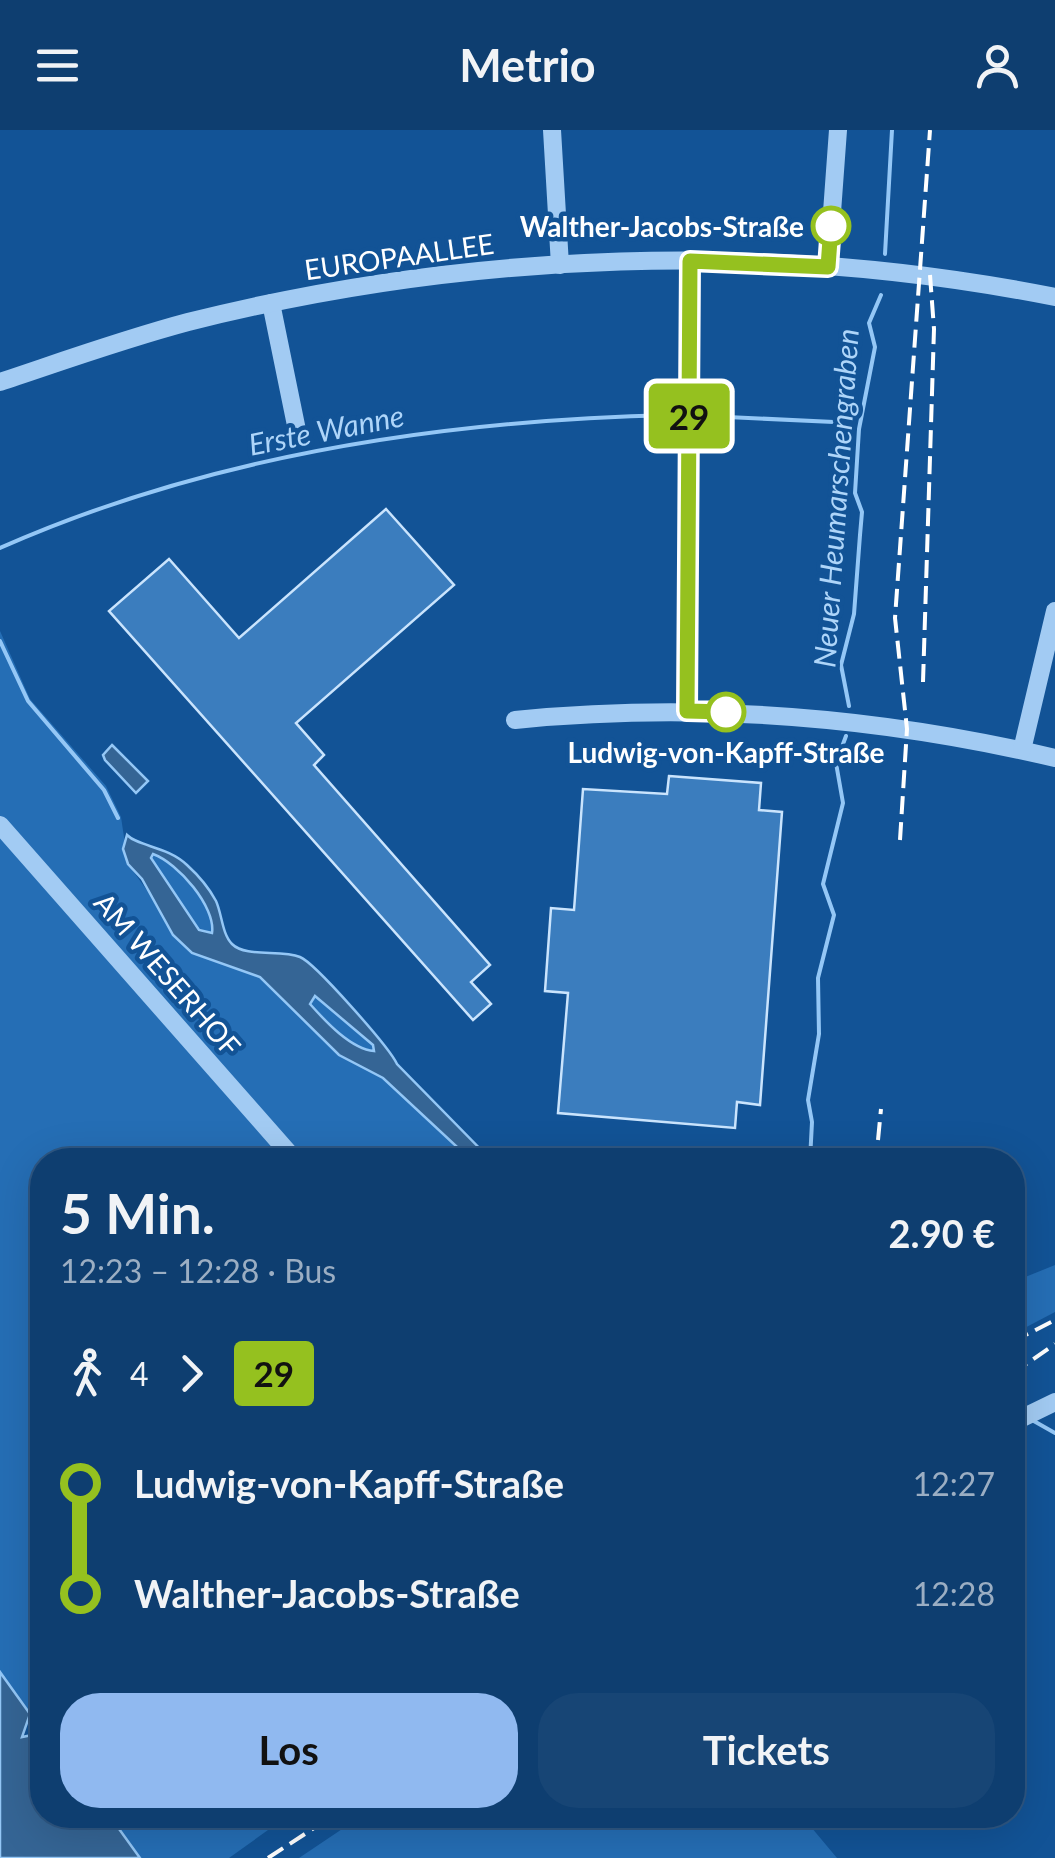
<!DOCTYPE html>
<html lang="de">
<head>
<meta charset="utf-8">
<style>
  :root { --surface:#0e3e70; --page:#174575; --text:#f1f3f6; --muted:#9baec3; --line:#2e5783; --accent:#90b9f0 }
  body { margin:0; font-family:Lato,sans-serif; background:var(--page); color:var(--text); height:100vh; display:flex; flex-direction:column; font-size:38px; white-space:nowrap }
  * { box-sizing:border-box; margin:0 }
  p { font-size:32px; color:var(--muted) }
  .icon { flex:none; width:55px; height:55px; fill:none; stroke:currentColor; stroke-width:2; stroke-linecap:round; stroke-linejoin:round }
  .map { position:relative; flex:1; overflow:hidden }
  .sheet { position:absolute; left:30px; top:1018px; width:995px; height:680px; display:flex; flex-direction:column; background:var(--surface); border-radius:40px; box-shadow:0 10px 40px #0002,0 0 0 2px var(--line) }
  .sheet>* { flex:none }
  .badge { padding:0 20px; border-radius:8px; font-size:35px; line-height:65px }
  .map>.badge { position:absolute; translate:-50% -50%; box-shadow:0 0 0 5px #fff }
  .legs { display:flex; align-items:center; gap:15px; height:110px; padding:0 30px; font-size:32px }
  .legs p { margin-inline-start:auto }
  .head { display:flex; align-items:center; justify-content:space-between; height:170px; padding:0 30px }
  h1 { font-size:55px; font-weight:700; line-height:75px }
  .button { display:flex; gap:20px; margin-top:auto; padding:20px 30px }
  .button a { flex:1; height:115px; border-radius:40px; background:var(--accent); color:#111; font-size:40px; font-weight:700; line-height:115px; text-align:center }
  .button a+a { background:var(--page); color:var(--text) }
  ul { padding:0 30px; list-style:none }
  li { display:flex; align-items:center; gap:35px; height:110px; font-size:38px }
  li i { display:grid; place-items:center; width:15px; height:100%; margin:0 12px; background:currentColor }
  li i::after { content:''; width:25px; height:25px; margin:-12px; border:8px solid; border-radius:50%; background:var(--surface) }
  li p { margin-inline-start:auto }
  li:first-child i { background:linear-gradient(#0000 50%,currentColor 0) }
  li:last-child i { background:linear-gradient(currentColor 50%,#0000 0) }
  header { display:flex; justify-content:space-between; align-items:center; height:130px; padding:0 30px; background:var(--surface); font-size:45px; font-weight:700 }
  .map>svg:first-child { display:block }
  .green { fill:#256eb5 }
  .water { fill:#356595; stroke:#94c7f6; stroke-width:2.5; fill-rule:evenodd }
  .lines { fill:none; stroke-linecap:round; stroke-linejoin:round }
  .stream { stroke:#94c7f6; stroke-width:4 }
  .building { fill:#3b7dbe; stroke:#cae4fd; stroke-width:2.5 }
  .minor { stroke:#a2cbf3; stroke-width:18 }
  .rail { stroke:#fff; stroke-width:4; stroke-dasharray:18 8; stroke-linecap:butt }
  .line-1-casing { stroke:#fff; stroke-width:22 }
  .line-1 { stroke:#95c11f; stroke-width:15 }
  .stop-1-dot { fill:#fff; stroke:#95c11f; stroke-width:5 }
  .labels { text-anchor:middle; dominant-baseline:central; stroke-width:9; stroke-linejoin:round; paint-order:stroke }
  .stop-label { font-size:28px; font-weight:bold; fill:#fff; stroke:#125396; text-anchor:end }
  .street-label { font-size:28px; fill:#fff; stroke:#125396 }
  .water-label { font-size:30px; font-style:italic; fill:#aed5f9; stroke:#125396 }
</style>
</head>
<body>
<header><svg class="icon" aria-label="menu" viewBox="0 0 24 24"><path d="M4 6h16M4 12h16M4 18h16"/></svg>Metrio<svg class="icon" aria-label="person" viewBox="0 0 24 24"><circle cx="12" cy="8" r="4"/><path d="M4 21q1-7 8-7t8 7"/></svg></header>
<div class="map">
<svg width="1055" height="1728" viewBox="0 0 1055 1728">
  <rect width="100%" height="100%" fill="#125396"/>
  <!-- green -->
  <g class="green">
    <polygon points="0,501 30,569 106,656 121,687 128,734 192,823 260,847 339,925 383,948 471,1030 304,1030 0,686"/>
    <polygon points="0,701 290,1030 42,1030 42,1601 0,1542"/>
    <path d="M 153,724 C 177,733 217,777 212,803 L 199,800 L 150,728 Z"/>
    <path d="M 315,866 L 373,915 L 375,921 C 351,919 326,892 310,874 Z"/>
    <polygon points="1055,1135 1055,1182 1013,1204 1013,1152"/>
    <polygon points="109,1685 289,1685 229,1728 140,1728"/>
    <polygon points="363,1685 677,1685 691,1695 717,1692 722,1685 801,1685 837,1728 299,1728"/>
  </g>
  <!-- water -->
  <g class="water">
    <polygon points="112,615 148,651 136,663 105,630 103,625"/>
    <path d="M 127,705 C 139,717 167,716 187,735 C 198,745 209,758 216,771 C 222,784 222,804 232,814 C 246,828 281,819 300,827 C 315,833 389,917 397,934 L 491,1030 L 471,1030 L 383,948 L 339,925 L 260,847 L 192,823 L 173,805 L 142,749 L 128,734 L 123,719 ZM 153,724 C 178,733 216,777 212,803 L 199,800 L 151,728 ZM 315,866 L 373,915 L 374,921 C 351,919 326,892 310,874 Z"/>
    <polygon points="0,1542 30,1584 22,1607 42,1603 42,1685 109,1685 140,1728 0,1728"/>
  </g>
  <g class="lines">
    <!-- stream -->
    <g class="stream">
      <polyline points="885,124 892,0"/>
      <polyline points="706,286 834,292"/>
      <path d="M 0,418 C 210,325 445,290 673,285"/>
      <polyline points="0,511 28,571 104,660 118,688"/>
      <polyline points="849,576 841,535 854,484 860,405 862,382 855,363 859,299 875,217 869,193 881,165"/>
      <polyline points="810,1030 812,992 808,970 819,904 818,848 834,785 823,754 843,673 836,633 846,606"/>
      <polyline points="1032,1290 1055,1303"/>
    </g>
  </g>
  <!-- building -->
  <g class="building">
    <polygon points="386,379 454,455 296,593 324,625 314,635 490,835 471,852 491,874 473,890 109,481 169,429 239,508"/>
    <polygon points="669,646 761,653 759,680 782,682 760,975 737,972 735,998 558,983 568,863 545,861 551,778 574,780 583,659 667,664"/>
  </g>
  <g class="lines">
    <!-- minor -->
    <g class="minor">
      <polyline points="552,0 560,135"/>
      <polyline points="828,137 838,0"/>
      <polyline points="271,173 299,310"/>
      <path d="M 0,252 C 63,231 124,209 188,192 C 470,121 770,110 1055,167"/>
      <polyline points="687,581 690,131"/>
      <path d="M 515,590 C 697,572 877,586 1055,628"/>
      <polyline points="1022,620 1055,481"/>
      <polyline points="0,695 295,1030"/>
      <polyline points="1012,1293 1055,1272"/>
    </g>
    <!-- rail -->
    <g class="rail">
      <polyline points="923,552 934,199 930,145"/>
      <polyline points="900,710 907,599 895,488 930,0"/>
      <polyline points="878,1010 881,979"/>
      <polyline points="1012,1212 1055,1190"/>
      <polyline points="1012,1244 1055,1214"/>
      <polyline points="268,1728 334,1685"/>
    </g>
  </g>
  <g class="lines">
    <defs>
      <polyline id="line-1" points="726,582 687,581 690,131 828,137 831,96"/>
    </defs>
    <!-- line-1 casing -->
    <use href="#line-1" class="line-1-casing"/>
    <!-- line-1 -->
    <use href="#line-1" class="line-1"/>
  </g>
  <!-- markers -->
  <g class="stop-1-dot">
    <circle cx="831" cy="96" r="18"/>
    <circle cx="726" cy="582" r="18"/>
  </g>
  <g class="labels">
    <!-- stop labels -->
    <g class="stop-label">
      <text x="804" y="96">Walther-Jacobs-Straße</text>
      <text x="726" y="622" text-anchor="middle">Ludwig-von-Kapff-Straße</text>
    </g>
    <!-- street labels -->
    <g class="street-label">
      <text transform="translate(399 126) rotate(-8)">EUROPAALLEE</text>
      <text transform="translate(168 844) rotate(49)">AM WESERHOF</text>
    </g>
    <!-- water labels -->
    <g class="water-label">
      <text transform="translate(326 299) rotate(-11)">Erste Wanne</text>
      <text transform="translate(835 368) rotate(-86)">Neuer Heumarschengraben</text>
    </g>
  </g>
</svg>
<b class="badge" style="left:689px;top:286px;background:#95c11f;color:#111">29</b>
<section class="sheet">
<div class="head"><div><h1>5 Min.</h1><p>12:23 – 12:28 · Bus</p></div><b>2.90 €</b></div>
<div class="legs"><svg class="icon" aria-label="walk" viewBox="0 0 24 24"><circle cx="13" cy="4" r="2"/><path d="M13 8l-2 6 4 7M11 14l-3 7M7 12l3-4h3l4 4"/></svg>4<svg class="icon" aria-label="forward" viewBox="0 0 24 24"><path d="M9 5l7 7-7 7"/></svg><b class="badge" style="background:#95c11f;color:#111">29</b></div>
<ul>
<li><i style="color:#95c11f"></i><b>Ludwig-von-Kapff-Straße</b><p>12:27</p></li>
<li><i style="color:#95c11f"></i><b>Walther-Jacobs-Straße</b><p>12:28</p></li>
</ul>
<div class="button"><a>Los</a><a>Tickets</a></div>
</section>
</div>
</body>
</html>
